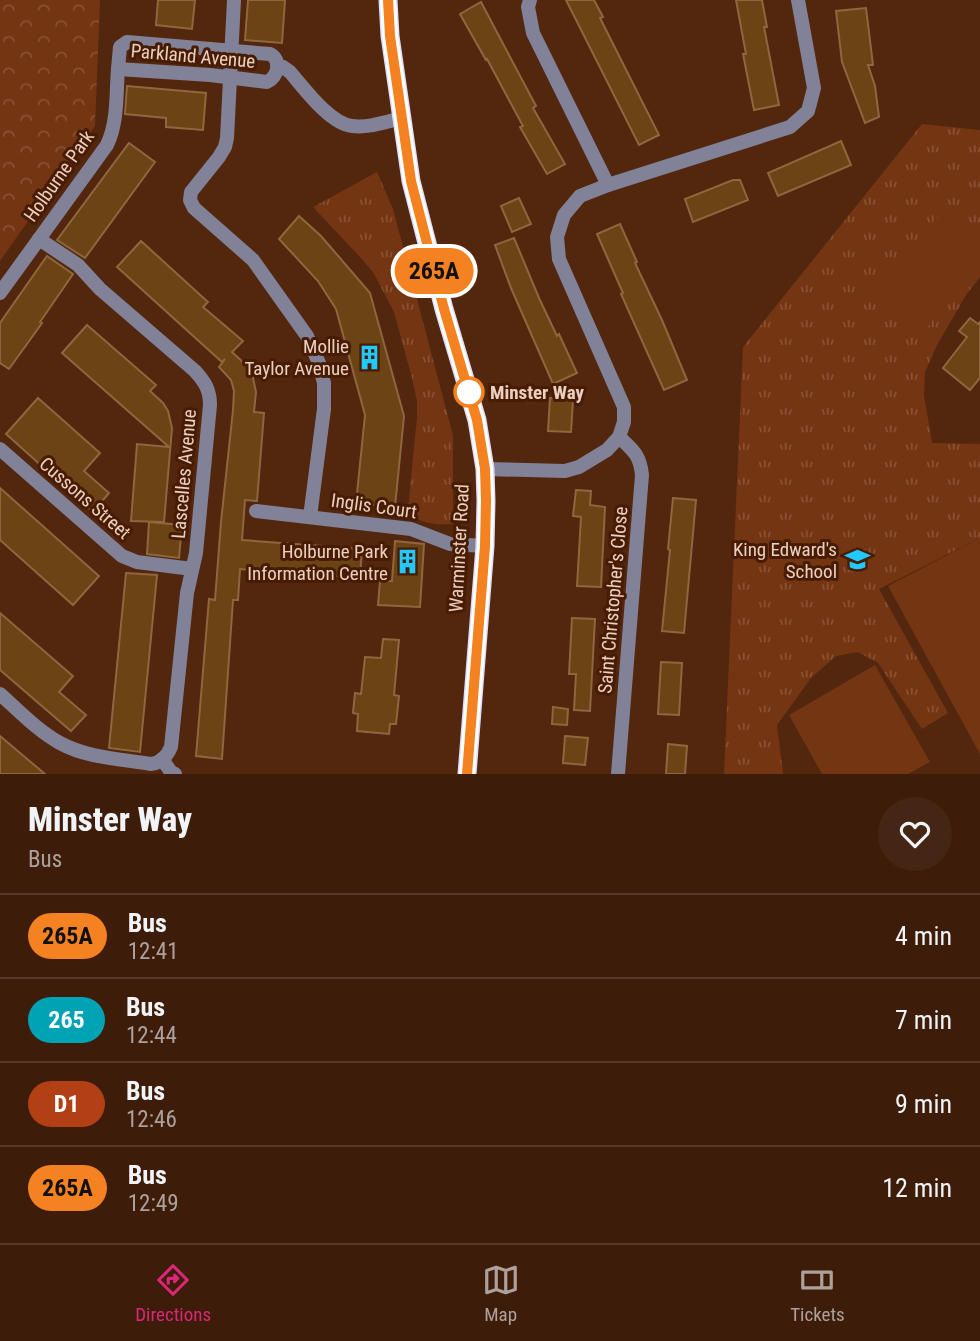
<!DOCTYPE html>
<html lang="en">
<head>
<meta charset="utf-8">
<style>
  :root { --surface:#3e1c0a; --page:#452513; --text:#f1f3f6; --muted:#ada19c; --line:#573a2b; --accent:#db2777 }
  body { margin:0; font-family:"Roboto Condensed",sans-serif; background:var(--page); color:var(--text); height:100vh; display:flex; flex-direction:column; font-size:26px; white-space:nowrap }
  * { box-sizing:border-box; margin:0 }
  p { font-size:23px; color:var(--muted) }
  .icon { flex:none; width:38px; height:38px; fill:none; stroke:currentColor; stroke-width:2; stroke-linecap:round; stroke-linejoin:round }
  .map { position:relative; height:774px; overflow:hidden }
  .panel { display:flex; flex-direction:column; background:var(--surface); flex:1 }
  .panel>* { flex:none }
  .badge { padding:0 14px; border-radius:23px; font-size:24px; line-height:46px }
  .map>.badge { position:absolute; translate:-50% -50%; box-shadow:0 0 0 4px #fff }
  .round { display:grid; place-items:center; flex:none; width:74px; height:74px; border-radius:37px; background:var(--page) }
  .head { display:flex; align-items:center; justify-content:space-between; height:119px; padding:0 28px }
  h1 { font-size:33px; font-weight:800; line-height:52px }
  ul { padding:0; list-style:none }
  li { display:flex; align-items:center; gap:21px; height:84px; padding:0 28px; border-top:2px solid var(--line) }
  li div { flex:1 }
  li b { display:block; font-size:26px }
  li em { font-style:normal }
  li .badge { min-width:77px; font-weight:700; text-align:center }
  .tabs { display:flex; justify-content:space-around; align-items:center; height:98px; border-top:2px solid var(--line); background:var(--surface); font-size:19px; color:var(--muted) }
  .tabs a { display:grid; justify-items:center; gap:4px }
  .tabs .on { color:var(--accent) }
  .map>svg:first-child { display:block }
  .grass { fill:url(#grass-tufts) }
  .park { fill:url(#park-crowns) }
  .garden { fill:#743513 }
  .building { fill:#6b4314; stroke:#8e673f; stroke-width:2 }
  .lines { fill:none; stroke-linecap:round; stroke-linejoin:round }
  .minor { stroke:#818197; stroke-width:14 }
  .trunk { stroke:#dfdefb; stroke-width:19 }
  .line-casing { stroke:#fff; stroke-width:16 }
  .line { stroke:#f58220; stroke-width:10 }
  .stop-dot { fill:#fff; stroke:#f58220; stroke-width:3.5 }
  .labels { text-anchor:middle; dominant-baseline:central; stroke-width:6; stroke-linejoin:round; paint-order:stroke }
  .street-label { font-size:19px; fill:#eccfc1; stroke:#471c03 }
  .poi-label { font-size:19px; fill:#eccfc1; stroke:#471c03; text-anchor:end }
  .stop-label { font-size:19px; font-weight:bold; fill:#eccfc1; stroke:#471c03; text-anchor:start }
</style>
</head>
<body>
<div class="map">
<svg width="980" height="774" viewBox="0 0 980 774">
  <defs>
    <pattern id="grass-tufts" width="24" height="20" patternUnits="userSpaceOnUse" patternTransform="scale(1.75)"><rect width="24" height="20" fill="#743513"/><path d="M3 7l-1-3M5 7V3M7 7l1-3M15 17l-1-3M17 17v-4M19 17l1-3" fill="none" stroke="#885134"/></pattern>
    <pattern id="park-crowns" width="20" height="18" patternUnits="userSpaceOnUse" patternTransform="scale(1.75)"><rect width="20" height="18" fill="#743513"/><path d="M2 6a3 3 0 1 1 6 0M12 15a3 3 0 1 1 6 0" fill="none" stroke="#885134"/></pattern>
  </defs>
  <rect width="100%" height="100%" fill="#53260e"/>
  <!-- grass -->
  <g class="grass">
    <polygon points="922,124 980,130 980,277 966,295 937,345 925,372 924,395 932,443 980,444 980,538 879,589 948,713 922,729 878,663 858,652 836,656 811,678 777,725 783,774 724,774 743,347"/>
    <path d="M 377,172 L 393,209 L 453,435 L 453,524 C 436,525 418,525 408,509 L 417,417 L 417,401 L 412,378 L 394,312 L 373,272 L 360,257 L 313,207 Z"/>
  </g>
  <!-- park -->
  <polygon class="park" points="0,0 100,0 95,126 0,261"/>
  <!-- garden -->
  <g class="garden">
    <polygon points="937,217 980,251 980,260 919,338 871,301"/>
    <polygon points="980,538 980,754 888,586"/>
    <polygon points="875,665 930,762 908,774 822,774 789,715"/>
  </g>
  <!-- building -->
  <g class="building">
    <polygon points="158,0 195,0 192,29 156,25"/>
    <polygon points="248,0 285,0 282,43 245,40"/>
    <polygon points="566,0 594,0 603,17 600,18 659,135 639,145"/>
    <polygon points="736,0 762,0 767,27 764,27 779,105 754,110 743,54 746,54"/>
    <polygon points="481,2 536,106 533,108 565,164 547,174 520,127 523,126 487,59 486,60 460,14"/>
    <polygon points="866,8 873,65 868,65 875,86 879,117 865,123 842,62 836,11"/>
    <polygon points="127,86 206,93 203,130 166,127 166,118 125,114"/>
    <polygon points="841,141 851,165 778,196 768,173"/>
    <polygon points="129,143 155,162 85,258 57,240"/>
    <polygon points="733,180 740,180 748,200 693,222 685,199"/>
    <polygon points="519,198 531,224 512,232 501,206"/>
    <polygon points="299,216 321,236 370,293 404,416 395,507 356,503 365,415 336,309 318,281 279,239"/>
    <polygon points="620,224 637,262 635,263 662,320 687,380 664,390 621,294 623,293 597,234"/>
    <polygon points="514,238 539,298 557,336 559,334 577,373 553,384 511,288 495,245"/>
    <polygon points="141,241 208,302 203,307 243,341 232,352 246,365 252,373 256,392 254,412 264,413 257,501 245,500 242,540 362,549 360,578 240,569 238,600 233,600 222,759 196,756 209,599 215,600 221,522 233,410 234,391 231,380 219,367 225,359 222,362 117,267"/>
    <polygon points="47,256 73,274 40,322 42,323 9,369 0,363 0,323"/>
    <polygon points="970,318 978,324 980,322 980,378 970,390 943,368 967,337 959,331"/>
    <polygon points="87,325 156,385 150,391 163,403 168,411 172,428 164,522 131,521 137,444 169,447 62,353"/>
    <polygon points="38,398 100,453 84,471 109,493 93,512 6,434"/>
    <polygon points="550,398 573,400 571,432 548,431"/>
    <polygon points="0,488 99,576 73,605 0,540"/>
    <polygon points="576,490 591,491 590,505 605,507 601,587 577,586 581,517 573,516"/>
    <polygon points="673,498 696,500 684,633 662,631 670,550 668,549"/>
    <polygon points="149,522 182,525 179,558 147,554"/>
    <polygon points="395,541 424,544 420,607 378,605 380,581 392,581"/>
    <polygon points="126,573 157,575 140,752 109,748"/>
    <polygon points="0,613 73,676 59,692 86,715 71,731 0,670"/>
    <polygon points="572,618 595,619 590,711 574,710 576,674 569,674"/>
    <polygon points="383,639 399,640 394,695 399,696 396,724 390,724 389,734 357,731 358,714 353,713 355,693 361,694 365,657 381,658"/>
    <polygon points="661,662 682,663 679,715 658,714"/>
    <polygon points="553,707 568,709 567,725 552,724"/>
    <polygon points="0,736 26,758 45,774 0,774"/>
    <polygon points="565,736 588,738 585,765 563,763"/>
    <polygon points="668,744 687,746 685,774 666,774"/>
  </g>
  <g class="lines">
    <!-- minor -->
    <g class="minor">
      <polyline points="234,0 227,138 225,147 219,157 191,192 190,200 194,208 253,260 307,336 319,363 324,383 324,409 310,517"/>
      <polyline points="530,0 528,7 533,33 608,185"/>
      <path d="M 127,42 L 270,54 C 282,60 278,77 267,82 L 210,75 L 118,69 L 120,47 Z"/>
      <path d="M 277,66 L 283,67 L 290,72 C 304,88 330,124 352,126 C 368,128 386,122 402,118"/>
      <path d="M 0,293 L 107,145 C 118,122 116,94 118,69"/>
      <polyline points="0,449 122,556 137,562 192,569"/>
      <polyline points="485,469 565,471 579,467 607,450 619,437 624,422 624,407 559,259 557,237 564,215 580,196 608,185 790,127 808,111 814,88 798,0"/>
      <polyline points="256,511 411,529 450,544 485,546"/>
      <path d="M 0,694 C 19,711 38,731 60,743 C 87,758 121,759 151,764 C 161,763 167,756 171,747 L 187,593 L 196,553 L 210,405 C 210,390 205,382 195,371 L 100,289 L 78,265 L 39,239"/>
      <polyline points="162,759 171,772 175,774"/>
      <path d="M 618,774 L 642,475 C 640,455 633,450 619,437"/>
    </g>
    <!-- trunk -->
    <polyline class="trunk" points="388,0 390,36 411,181 444,309 477,420 485,469 486,501 485,546 467,774"/>
  </g>
  <g class="lines">
    <defs>
      <polyline id="line" points="388,0 390,36 411,181 444,309 477,420 485,469 486,501 485,546 467,774"/>
    </defs>
    <!-- line casing -->
    <use href="#line" class="line-casing"/>
    <!-- line -->
    <use href="#line" class="line"/>
  </g>
  <!-- icons -->
  <defs>
    <symbol id="building-bare" viewBox="-9 -9 18 18"><path d="M-4-6H4V6H1V3H-1V6H-4ZM-2.5-4.3h1.7v1.8h-1.7ZM.8-4.3h1.7v1.8H.8ZM-2.5-1h1.7V.8h-1.7ZM.8-1h1.7V.8H.8Z" fill="#21c9fd" stroke="#471c03" stroke-width="2.5" paint-order="stroke"/></symbol>
    <symbol id="school-bare" viewBox="-9 -9 18 18"><path d="M0-5L7-2L0 1L-7-2ZM-4 1L0 2.5L4 1V4Q0 6-4 4Z" fill="#21c9fd" stroke="#471c03" stroke-width="2.5" paint-order="stroke"/></symbol>
  </defs>
  <g fill-rule="evenodd">
    <use href="#building-bare" x="352" y="340" width="35" height="35"/>
    <use href="#school-bare" x="840" y="542" width="35" height="35"/>
    <use href="#building-bare" x="390" y="544" width="35" height="35"/>
  </g>
  <!-- markers -->
  <circle class="stop-dot" cx="469" cy="392" r="14"/>
  <g class="labels">
    <!-- street labels -->
    <g class="street-label">
      <text transform="translate(193 56) rotate(5)">Parkland Avenue</text>
      <text transform="translate(59 176) rotate(-55)">Holburne Park</text>
      <text transform="translate(184 474) rotate(-85)">Lascelles Avenue</text>
      <text transform="translate(85 498) rotate(41)">Cussons Street</text>
      <text transform="translate(374 506) rotate(8)">Inglis Court</text>
      <text transform="translate(459 548) rotate(-87)">Warminster Road</text>
      <text transform="translate(613 600) rotate(-85)">Saint Christopher's Close</text>
    </g>
    <!-- poi labels -->
    <g class="poi-label">
      <text x="349" y="346">Mollie<tspan x="349" dy="22">Taylor Avenue</tspan></text>
      <text x="837" y="549">King Edward's<tspan x="837" dy="22">School</tspan></text>
      <text x="388" y="551">Holburne Park<tspan x="388" dy="22">Information Centre</tspan></text>
    </g>
    <!-- stop labels -->
    <g class="stop-label">
      <text x="490" y="392">Minster Way</text>
    </g>
  </g>
</svg>
<b class="badge" style="left:434px;top:271px;background:#f58220;color:#111">265A</b>
</div>
<section class="panel">
<div class="head"><div><h1>Minster Way</h1><p>Bus</p></div><a class="round"><svg class="icon" aria-label="heart" viewBox="0 0 24 24"><path d="M12 20l-8-8c-3-5 5-10 8-4 3-6 11-1 8 4z"/></svg></a></div>
<ul>
<li><span class="badge" style="background:#f58220;color:#111">265A</span><div><b>Bus</b><p>12:41</p></div><em>4 min</em></li>
<li><span class="badge" style="background:#00a3b4;color:#fff">265</span><div><b>Bus</b><p>12:44</p></div><em>7 min</em></li>
<li><span class="badge" style="background:#b34014;color:#fff">D1</span><div><b>Bus</b><p>12:46</p></div><em>9 min</em></li>
<li><span class="badge" style="background:#f58220;color:#111">265A</span><div><b>Bus</b><p>12:49</p></div><em>12 min</em></li>
</ul>
</section>
<nav class="tabs">
<a class="on"><svg class="icon" aria-label="directions" viewBox="0 0 24 24"><path d="M12 3l9 9-9 9-9-9zM9 14v-3h6M13 9l2 2-2 2"/></svg>Directions</a>
<a><svg class="icon" aria-label="map" viewBox="0 0 24 24"><path d="M3 6l6-2 6 2 6-2v14l-6 2-6-2-6 2zM9 4v14M15 6v14"/></svg>Map</a>
<a><svg class="icon" aria-label="tickets" viewBox="0 0 24 24"><path d="M3 7h18v10H3zM15 7v10"/></svg>Tickets</a>
</nav>
</body>
</html>
